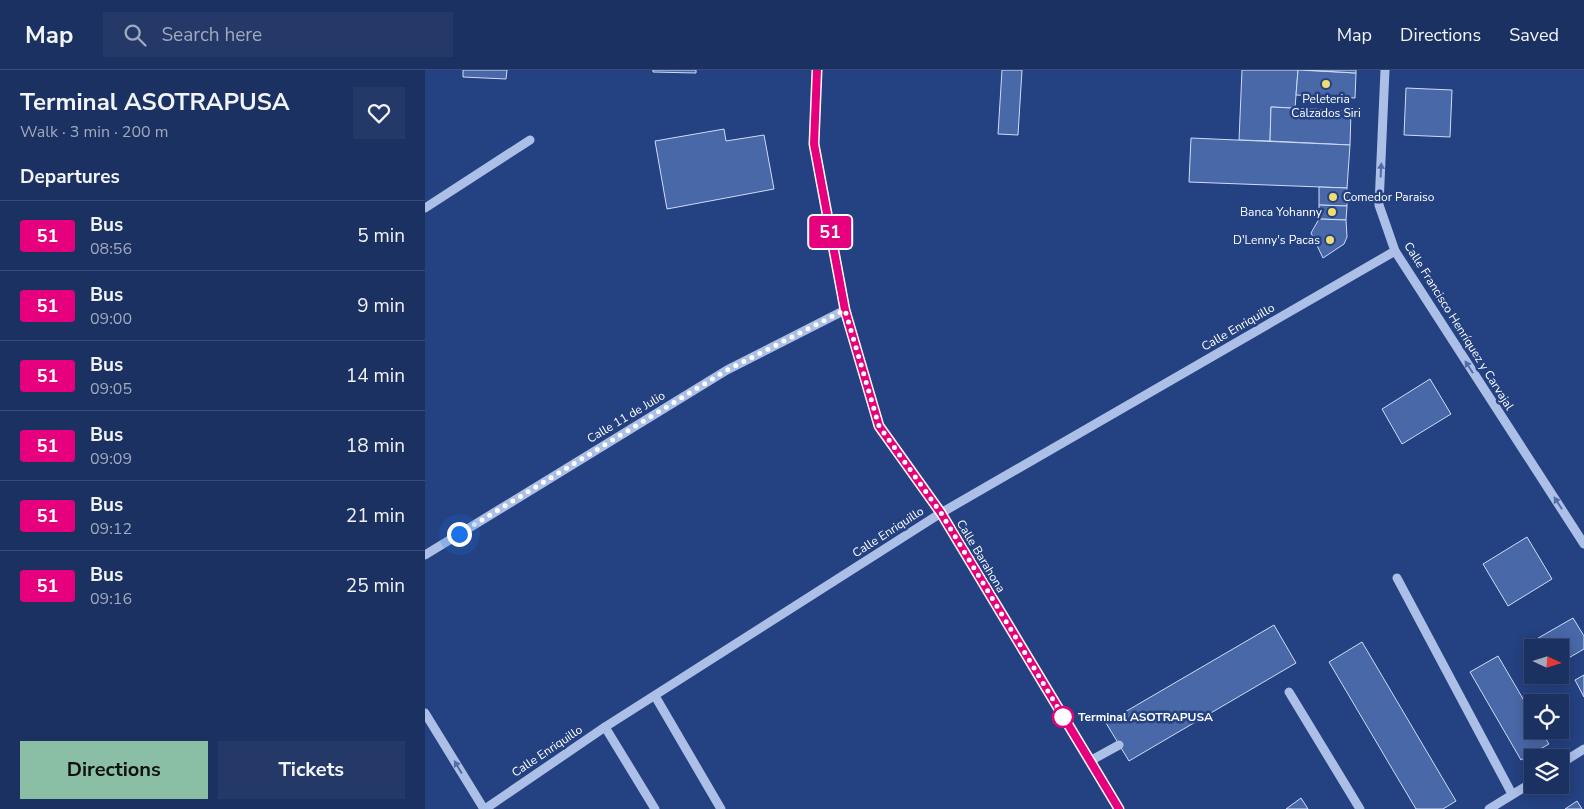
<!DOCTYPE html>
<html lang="en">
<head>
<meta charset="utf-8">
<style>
  :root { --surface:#1b3161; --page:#243967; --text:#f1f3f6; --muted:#a0a9bd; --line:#394c76; --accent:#8abfa5 }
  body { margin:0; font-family:"Nunito Sans",sans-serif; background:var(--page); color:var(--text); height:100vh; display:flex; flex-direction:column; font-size:19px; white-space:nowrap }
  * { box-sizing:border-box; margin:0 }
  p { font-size:16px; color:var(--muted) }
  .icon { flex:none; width:28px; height:28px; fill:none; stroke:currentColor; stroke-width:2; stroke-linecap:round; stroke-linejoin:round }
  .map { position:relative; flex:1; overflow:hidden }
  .drawer { display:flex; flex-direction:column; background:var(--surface); width:425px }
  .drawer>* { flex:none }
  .badge { padding:0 10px; border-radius:4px; font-size:18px; line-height:32px }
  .needle { width:32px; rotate:94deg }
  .buttons { position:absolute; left:1099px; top:569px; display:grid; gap:10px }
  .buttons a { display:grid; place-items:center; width:45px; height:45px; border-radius:0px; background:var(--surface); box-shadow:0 2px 12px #0003,0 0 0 1px var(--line); font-size:25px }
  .you { position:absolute; width:25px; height:25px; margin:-12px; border:4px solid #fff; border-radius:50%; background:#1a73e8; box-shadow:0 0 0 8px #1a73e833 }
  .map>.badge { position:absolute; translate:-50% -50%; box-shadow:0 0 0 2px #fff }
  h2 { padding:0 20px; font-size:19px; line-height:45px }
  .round { display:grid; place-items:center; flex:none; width:52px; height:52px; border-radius:0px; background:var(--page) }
  .summary { display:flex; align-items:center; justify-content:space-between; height:85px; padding:0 20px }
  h1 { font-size:24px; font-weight:700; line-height:38px }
  .cta { display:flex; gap:10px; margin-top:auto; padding:10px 20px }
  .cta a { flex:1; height:58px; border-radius:0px; background:var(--accent); color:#111; font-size:20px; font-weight:700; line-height:58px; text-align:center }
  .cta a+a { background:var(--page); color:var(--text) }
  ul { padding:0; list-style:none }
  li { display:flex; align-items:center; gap:15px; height:70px; padding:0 20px; border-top:1px solid var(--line) }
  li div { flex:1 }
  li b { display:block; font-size:19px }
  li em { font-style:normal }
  li .badge { min-width:55px; font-weight:700; text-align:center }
  header { display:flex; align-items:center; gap:30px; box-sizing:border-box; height:70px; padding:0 25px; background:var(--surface); border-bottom:1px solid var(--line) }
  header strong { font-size:24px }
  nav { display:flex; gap:28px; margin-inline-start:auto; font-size:18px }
  .search { width:350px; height:45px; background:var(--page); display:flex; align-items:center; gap:12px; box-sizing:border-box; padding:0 18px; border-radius:0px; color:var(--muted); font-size:19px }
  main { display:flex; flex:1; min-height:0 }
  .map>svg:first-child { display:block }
  .building { fill:#4968a8; stroke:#cfdcf5 }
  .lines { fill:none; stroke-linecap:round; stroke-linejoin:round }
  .minor { stroke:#acbfe7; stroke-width:9 }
  .oneway { fill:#546da5 }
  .line-casing { stroke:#fff; stroke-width:11 }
  .line { stroke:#e6007e; stroke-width:8 }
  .walk { stroke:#fff; stroke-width:5; stroke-dasharray:0 9 }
  .poi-dot { fill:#f1dc70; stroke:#244181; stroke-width:2 }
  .stop-dot { fill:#fff; stroke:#e6007e; stroke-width:2.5 }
  .labels { text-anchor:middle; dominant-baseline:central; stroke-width:5; stroke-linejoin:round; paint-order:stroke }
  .poi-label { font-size:12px; fill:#fff; stroke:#244181; text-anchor:end }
  .street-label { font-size:12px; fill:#fff; stroke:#244181 }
  .stop-label { font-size:12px; font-weight:bold; fill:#fff; stroke:#244181; text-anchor:start }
</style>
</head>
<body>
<header>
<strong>Map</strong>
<div class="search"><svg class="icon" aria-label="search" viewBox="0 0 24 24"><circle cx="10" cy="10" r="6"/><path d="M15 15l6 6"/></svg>Search here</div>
<nav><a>Map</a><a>Directions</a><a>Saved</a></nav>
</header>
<main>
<section class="drawer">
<div class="summary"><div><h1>Terminal ASOTRAPUSA</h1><p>Walk · 3 min · 200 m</p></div><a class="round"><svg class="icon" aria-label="heart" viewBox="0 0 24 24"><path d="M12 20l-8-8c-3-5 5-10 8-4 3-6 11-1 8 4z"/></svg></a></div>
<h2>Departures</h2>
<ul>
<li><span class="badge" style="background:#e6007e;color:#fff">51</span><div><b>Bus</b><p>08:56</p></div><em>5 min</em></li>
<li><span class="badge" style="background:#e6007e;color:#fff">51</span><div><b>Bus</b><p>09:00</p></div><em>9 min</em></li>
<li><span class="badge" style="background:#e6007e;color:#fff">51</span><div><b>Bus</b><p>09:05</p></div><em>14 min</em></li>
<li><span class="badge" style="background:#e6007e;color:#fff">51</span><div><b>Bus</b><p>09:09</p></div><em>18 min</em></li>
<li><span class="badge" style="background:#e6007e;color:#fff">51</span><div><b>Bus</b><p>09:12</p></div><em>21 min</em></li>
<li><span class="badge" style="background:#e6007e;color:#fff">51</span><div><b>Bus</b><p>09:16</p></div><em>25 min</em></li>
</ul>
<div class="cta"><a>Directions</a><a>Tickets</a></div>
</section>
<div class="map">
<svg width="1159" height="739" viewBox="0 0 1159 739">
  <rect width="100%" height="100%" fill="#244181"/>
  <!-- building -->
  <g class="building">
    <polygon points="38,0 82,0 81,9 38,7"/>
    <polygon points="228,0 271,0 271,3 228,2"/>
    <polygon points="577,0 597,0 593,65 573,64"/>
    <polygon points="817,0 873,0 870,38 846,37 845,71 814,70"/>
    <polygon points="873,0 931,3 930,28 871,25"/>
    <polygon points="880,0 931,0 931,3"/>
    <polygon points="981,18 1027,20 1025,67 979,65"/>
    <polygon points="846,37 926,41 925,75 845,71"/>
    <polygon points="299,59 301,71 339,65 349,119 242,139 230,71"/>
    <polygon points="766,68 925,75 922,118 764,112"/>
    <polygon points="894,117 922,118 922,136 894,135"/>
    <polygon points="894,135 922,136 921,150 894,149"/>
    <polygon points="894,149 921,150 922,167 919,174 898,188 886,163"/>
    <polygon points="1005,309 1026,344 977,374 957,339"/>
    <polygon points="1102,467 1127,509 1083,536 1058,494"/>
    <polygon points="1148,548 1159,566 1159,579 1135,593 1135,578 1112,578 1108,571"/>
    <polygon points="849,555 871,593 704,691 681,653"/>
    <polygon points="937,572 1031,731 1018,739 991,739 904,592"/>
    <polygon points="1073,586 1108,646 1108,660 1115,660 1124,674 1096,690 1045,602"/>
    <polygon points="1159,605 1159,627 1150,610"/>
    <polygon points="876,728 883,739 861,739"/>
    <polygon points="1152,731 1157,739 1140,739"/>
  </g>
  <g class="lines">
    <!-- minor -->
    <g class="minor">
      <polyline points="392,0 389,74 420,240 454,356 516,443 694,739"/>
      <polyline points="960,0 954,135 970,181 1159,474"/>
      <polyline points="0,138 105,70"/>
      <polyline points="0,485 302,300 420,240"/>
      <polyline points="972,508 1087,724"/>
      <polyline points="864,622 935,739"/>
      <polyline points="230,626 296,739"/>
      <polyline points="0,643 59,739"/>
      <polyline points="180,657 230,739"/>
      <polyline points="665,691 694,675"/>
      <polyline points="1135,694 1159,679"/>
      <polyline points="60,739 180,657 516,443 970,181"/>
      <polyline points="1064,739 1108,712"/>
    </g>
  </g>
  <!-- one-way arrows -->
  <defs><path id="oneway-solid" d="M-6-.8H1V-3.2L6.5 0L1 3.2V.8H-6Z" transform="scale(1.25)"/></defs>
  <g class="oneway">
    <use href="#oneway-solid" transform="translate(956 100) rotate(-87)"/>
    <use href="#oneway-solid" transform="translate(1044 297) rotate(-123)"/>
    <use href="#oneway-solid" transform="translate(1133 433) rotate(-123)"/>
    <use href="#oneway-solid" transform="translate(33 697) rotate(-121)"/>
  </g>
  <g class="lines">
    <defs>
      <polyline id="line" points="392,0 389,74 420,240 454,356 516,443 694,739"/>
    </defs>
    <!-- line casing -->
    <use href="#line" class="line-casing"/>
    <!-- line -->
    <use href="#line" class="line"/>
    <!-- walk -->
    <polyline class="walk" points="34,464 302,300 420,240 454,356 516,443 639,648 638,647"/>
  </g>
  <!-- markers -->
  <g class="poi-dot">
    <circle cx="901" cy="14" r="5"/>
    <circle cx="908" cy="127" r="5"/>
    <circle cx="907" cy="142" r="5"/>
    <circle cx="905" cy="170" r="5"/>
  </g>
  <circle class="stop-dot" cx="638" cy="647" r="10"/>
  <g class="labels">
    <!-- poi labels -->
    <g class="poi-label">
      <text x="901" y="29" text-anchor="middle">Peleteria<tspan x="901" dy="14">Calzados Siri</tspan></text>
      <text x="918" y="127" text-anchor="start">Comedor Paraiso</text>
      <text x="897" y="142">Banca Yohanny</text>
      <text x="895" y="170">D'Lenny's Pacas</text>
    </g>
    <!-- street labels -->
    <g class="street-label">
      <text transform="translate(1034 256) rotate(58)">Calle Francisco Henríquez y Carvajal</text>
      <text transform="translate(813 257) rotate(-30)">Calle Enriquillo</text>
      <text transform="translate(201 347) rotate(-31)">Calle 11 de Julio</text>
      <text transform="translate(463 462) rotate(-33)">Calle Enriquillo</text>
      <text transform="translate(556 486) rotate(59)">Calle Barahona</text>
      <text transform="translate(122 681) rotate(-34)">Calle Enriquillo</text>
    </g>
    <!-- stop labels -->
    <g class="stop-label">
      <text x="653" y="647">Terminal ASOTRAPUSA</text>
    </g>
  </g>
</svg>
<div class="buttons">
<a><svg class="needle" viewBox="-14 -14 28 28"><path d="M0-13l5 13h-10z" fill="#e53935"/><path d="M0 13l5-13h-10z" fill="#a0a9bd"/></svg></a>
<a><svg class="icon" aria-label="locate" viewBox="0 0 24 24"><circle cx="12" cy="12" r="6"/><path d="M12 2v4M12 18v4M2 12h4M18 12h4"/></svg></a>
<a><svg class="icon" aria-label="layers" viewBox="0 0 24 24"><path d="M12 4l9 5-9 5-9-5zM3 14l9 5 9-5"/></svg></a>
</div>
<div class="you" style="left:34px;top:464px"></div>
<b class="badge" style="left:405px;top:162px;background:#e6007e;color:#fff">51</b>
</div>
</main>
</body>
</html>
